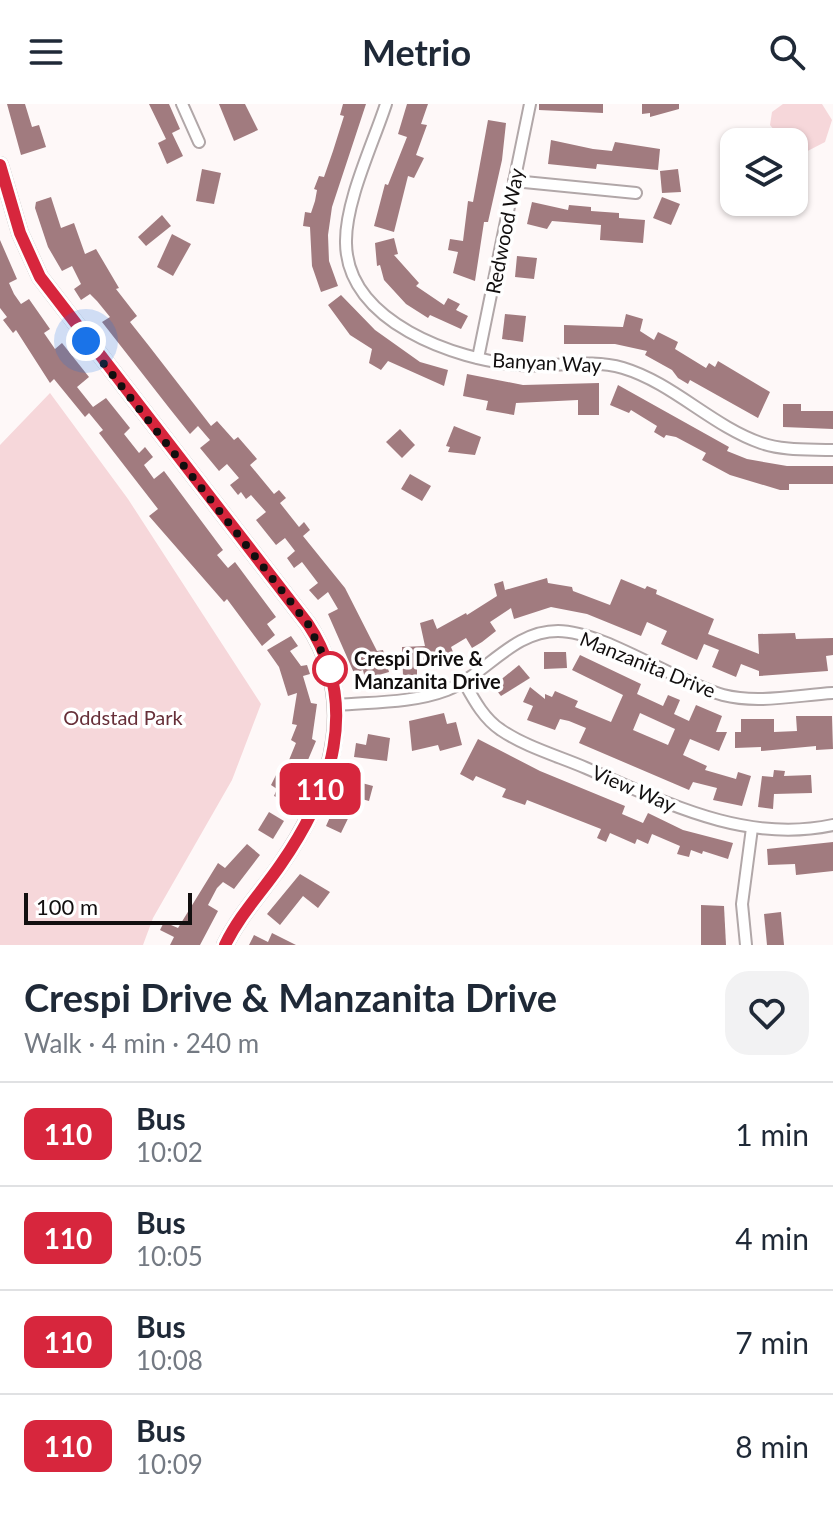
<!DOCTYPE html>
<html lang="en">
<head>
<meta charset="utf-8">
<style>
  :root { --surface:#fff; --page:#f2f2f3; --text:#1f2937; --muted:#747a83; --line:#e0e1e3 }
  body { margin:0; font-family:Lato,sans-serif; background:var(--page); color:var(--text); height:100vh; display:flex; flex-direction:column; font-size:30px; white-space:nowrap }
  * { box-sizing:border-box; margin:0 }
  p { font-size:26px; color:var(--muted) }
  .icon { flex:none; width:44px; height:44px; fill:none; stroke:currentColor; stroke-width:2; stroke-linecap:round; stroke-linejoin:round }
  .map { position:relative; height:841px; overflow:hidden }
  .panel { display:flex; flex-direction:column; background:var(--surface); flex:1 }
  .panel>* { flex:none }
  .badge { padding:0 16px; border-radius:12px; font-size:28px; line-height:52px }
  .fabs { position:absolute; left:720px; top:24px; display:grid; gap:16px }
  .fabs a { display:grid; place-items:center; width:88px; height:88px; border-radius:16px; background:var(--surface); box-shadow:0 2px 6px #0004; font-size:40px }
  .scale { position:absolute; left:24px; bottom:20px; width:168px; box-sizing:border-box; padding-left:8px; border:4px solid #120f0f; border-top:0; font-size:22px; line-height:28px; white-space:nowrap; color:#120f0f; -webkit-text-stroke:6px #fff; paint-order:stroke }
  .you { position:absolute; width:40px; height:40px; margin:-20px; border:6px solid #fff; border-radius:50%; background:#1a73e8; box-shadow:0 0 0 12px #1a73e833 }
  .map>.badge { position:absolute; translate:-50% -50%; box-shadow:0 0 0 4px #fff }
  .round { display:grid; place-items:center; flex:none; width:84px; height:84px; border-radius:24px; background:var(--page) }
  .summary { display:flex; align-items:center; justify-content:space-between; height:136px; padding:0 24px }
  h1 { font-size:38px; font-weight:700; line-height:60px }
  ul { padding:0; list-style:none }
  li { display:flex; align-items:center; gap:24px; height:104px; padding:0 24px; border-top:2px solid var(--line) }
  li div { flex:1 }
  li b { display:block; font-size:30px }
  li em { font-style:normal }
  li .badge { min-width:88px; font-weight:700; text-align:center }
  header { display:flex; justify-content:space-between; align-items:center; height:104px; padding:0 24px; background:var(--surface); font-size:36px; font-weight:700 }
  .map>svg:first-child { display:block }
  .green { fill:#f6d7da }
  .building { fill:#a17b7f; fill-rule:evenodd }
  .lines { fill:none; stroke-linecap:round; stroke-linejoin:round }
  .minor-casing { stroke:#b1a7a8; stroke-width:14 }
  .tertiary-casing { stroke:#b1a7a8; stroke-width:18 }
  .minor { stroke:#fff; stroke-width:10 }
  .tertiary { stroke:#fff; stroke-width:14 }
  .line-casing { stroke:#fff; stroke-width:18 }
  .line { stroke:#d7263d; stroke-width:12 }
  .walk { stroke:#120f0f; stroke-width:8; stroke-dasharray:0 14.4 }
  .stop-dot { fill:#fff; stroke:#d7263d; stroke-width:4 }
  .labels { text-anchor:middle; dominant-baseline:central; stroke-width:7; stroke-linejoin:round; paint-order:stroke }
  .street-label { font-size:20px; fill:#120f0f; stroke:#fff }
  .stop-label { font-size:20px; font-weight:bold; fill:#120f0f; stroke:#fff; text-anchor:start }
  .park-label { font-size:20px; fill:#673039; stroke:#fff }
</style>
</head>
<body>
<header><svg class="icon" aria-label="menu" viewBox="0 0 24 24"><path d="M4 6h16M4 12h16M4 18h16"/></svg>Metrio<svg class="icon" aria-label="search" viewBox="0 0 24 24"><circle cx="10" cy="10" r="6"/><path d="M15 15l6 6"/></svg></header>
<div class="map">
<svg width="833" height="841" viewBox="0 0 833 841">
  <rect width="100%" height="100%" fill="#fef8f8"/>
  <!-- green -->
  <g class="green">
    <polygon points="783,0 822,0 832,16 825,38 796,53 794,38 784,38 770,21 772,8"/>
    <polygon points="50,289 128,395 261,600 232,676 153,814 143,841 0,841 0,341"/>
  </g>
  <!-- building -->
  <g class="building">
    <polygon points="7,0 25,0 32,23 39,21 46,43 21,51"/>
    <polygon points="149,0 169,0 180,25 172,29 183,52 167,60 158,39 166,35"/>
    <polygon points="219,0 245,0 258,26 234,37"/>
    <polygon points="343,0 366,0 332,103 328,131 329,157 338,182 321,188 312,162 310,123 303,122 305,108 311,109 315,97 317,86 314,85 319,72 324,73 333,47 344,12 340,11"/>
    <polygon points="407,0 428,0 421,20 427,21 416,51 424,54 414,74 408,72 394,128 374,122 385,80 388,81 407,33 398,30"/>
    <polygon points="539,0 603,0 603,9 539,6"/>
    <polygon points="642,0 679,0 679,5 650,13 650,9 642,10"/>
    <polygon points="488,16 506,19 502,56 488,118 484,118 475,177 453,169 458,148 448,146 450,135 463,137 468,97 473,98"/>
    <polygon points="551,36 593,45 612,47 615,38 660,45 658,66 597,60 596,65 548,60"/>
    <polygon points="202,65 221,69 214,100 196,97"/>
    <polygon points="678,65 681,88 662,89 660,67"/>
    <polygon points="51,93 61,124 74,119 85,150 96,145 119,184 116,185 137,212 130,218 149,242 211,322 217,317 234,336 238,333 257,355 250,361 274,390 279,386 286,394 280,399 299,423 304,418 310,426 303,432 345,484 377,547 383,546 389,568 365,575 363,566 354,569 328,510 338,505 328,488 318,496 309,486 318,479 302,458 294,464 287,454 295,447 285,434 276,441 256,416 266,408 251,391 246,395 241,388 238,391 230,381 239,374 227,360 219,367 200,344 210,336 198,322 190,330 170,305 102,218 110,213 97,197 90,190 81,196 74,185 81,180 72,162 62,167 48,143 35,104 36,98"/>
    <polygon points="662,93 680,100 671,121 653,114"/>
    <polygon points="532,98 568,106 569,101 591,103 591,107 619,109 619,114 645,116 643,139 600,136 601,121 552,117 547,125 527,120"/>
    <polygon points="162,111 171,122 146,142 138,133"/>
    <polygon points="172,130 191,140 173,172 157,163"/>
    <polygon points="394,134 398,150 394,151 419,179 416,182 444,201 448,194 460,200 456,206 468,212 461,225 430,211 428,214 406,200 384,176 380,161 377,162 375,139"/>
    <polygon points="0,136 17,175 9,179 14,190 21,200 29,195 50,225 44,229 55,245 62,239 89,273 77,283 93,303 106,294 130,324 124,330 139,349 145,343 153,353 144,361 154,375 164,367 223,446 217,451 228,464 235,458 276,513 267,520 275,531 262,542 227,495 224,498 149,412 158,405 99,329 103,326 89,309 85,313 54,275 50,279 16,226 13,229 3,216 7,213 0,204"/>
    <polygon points="517,152 537,154 534,175 515,173"/>
    <polygon points="341,191 375,226 420,258 448,266 444,282 388,257 381,266 369,259 372,245 350,231 328,201"/>
    <polygon points="505,210 526,212 523,238 502,235"/>
    <polygon points="626,210 643,215 640,227 654,236 658,228 678,238 675,245 706,264 709,259 715,263 718,257 770,288 758,314 690,276 688,280 678,274 672,266 645,251 647,247 615,240 564,240 564,221 623,223"/>
    <polygon points="467,270 523,281 599,279 599,311 578,311 578,296 516,299 514,311 486,306 488,297 463,292"/>
    <polygon points="618,281 729,343 727,347 747,355 787,362 833,362 833,380 789,380 789,386 780,386 730,371 702,356 706,349 676,333 666,331 664,334 654,328 657,322 631,306 629,309 610,301"/>
    <polygon points="783,300 801,300 801,307 833,307 833,325 783,323"/>
    <polygon points="454,322 481,333 475,351 448,348 450,343 446,342"/>
    <polygon points="400,325 415,341 402,354 386,338"/>
    <polygon points="410,370 431,382 422,397 401,385"/>
    <polygon points="547,474 548,479 572,483 573,487 610,501 621,475 645,485 647,482 657,486 656,490 714,515 708,530 759,550 758,530 795,529 796,535 833,534 833,551 826,552 828,567 759,572 759,567 741,560 736,573 712,563 719,546 704,540 697,556 661,540 667,527 647,518 641,532 587,510 551,503 514,515 511,504 490,518 496,527 482,538 472,544 466,534 451,543 453,548 444,551 448,561 436,565 434,558 417,560 417,571 403,572 402,543 425,542 420,519 433,515 437,525 466,509 467,511 497,492 494,480 503,477 505,486"/>
    <polygon points="291,532 298,542 290,547 301,562 307,561 310,570 303,572 311,599 317,600 312,635 316,637 305,663 289,656 296,639 291,636 297,621 292,620 297,589 288,592 279,563 267,546"/>
    <polygon points="544,548 566,548 567,564 544,565"/>
    <path d="M 580,551 L 641,580 L 637,590 L 663,602 L 668,591 L 680,596 L 674,610 L 689,617 L 696,601 L 722,612 L 716,628 L 727,628 L 719,647 L 690,635 L 683,651 L 707,662 L 705,666 L 736,675 L 738,668 L 751,672 L 742,702 L 713,696 L 717,684 L 693,678 L 689,686 L 579,639 L 586,624 L 569,617 L 560,615 L 555,626 L 527,616 L 533,602 L 523,598 L 530,583 L 545,595 L 545,590 L 552,593 L 555,587 L 578,597 L 575,603 L 611,618 L 623,591 L 572,566 ZM 640,609 L 675,625 L 668,641 L 633,626 Z"/>
    <polygon points="519,561 530,574 501,592 493,582"/>
    <polygon points="444,609 447,620 456,618 462,641 440,647 438,641 412,647 409,617"/>
    <polygon points="796,612 832,612 833,645 816,646 816,642 761,647 761,643 735,644 735,628 741,628 741,615 774,615 774,628 797,627"/>
    <polygon points="368,630 390,634 387,657 354,653 356,639 366,641"/>
    <polygon points="478,635 540,667 625,702 622,710 643,719 648,709 683,726 733,739 728,755 703,747 702,750 691,746 689,753 677,750 680,742 652,730 648,740 637,735 635,740 610,729 606,738 597,734 601,725 527,696 525,701 502,693 506,685 476,672 473,677 460,670"/>
    <polygon points="774,666 785,667 784,672 811,671 812,689 774,690 773,705 758,703 762,672 773,673"/>
    <polygon points="277,669 299,679 289,699 274,692 277,685 271,681"/>
    <polygon points="347,675 373,682 369,697 358,694 341,729 326,722"/>
    <polygon points="269,708 284,717 273,735 258,726"/>
    <polygon points="833,738 833,767 796,771 795,760 768,761 767,745"/>
    <polygon points="247,740 260,751 234,785 223,778 217,784 208,801 218,807 200,841 170,841 174,833 160,826 164,818 178,824 218,759 225,764"/>
    <polygon points="300,770 330,788 318,804 303,792 280,821 267,810"/>
    <polygon points="701,801 724,802 726,841 701,841"/>
    <polygon points="781,808 784,841 767,841 764,810"/>
    <polygon points="272,829 296,841 249,841 254,831 268,838"/>
  </g>
  <g class="lines">
    <defs>
      <g id="minor">
        <polyline points="182,0 199,38"/>
        <path d="M 386,0 C 373,40 345,98 346,139 C 347,218 455,256 520,261 C 554,264 589,254 623,264 C 673,279 712,322 761,339 C 784,347 809,345 833,346"/>
        <polyline points="514,77 636,89"/>
        <polyline points="478,254 530,0"/>
        <path d="M 464,578 C 474,596 484,615 501,626 C 526,643 558,652 586,664 C 665,698 744,740 833,721"/>
        <path d="M 338,601 C 373,598 413,599 447,586 C 487,570 512,527 558,527 C 603,527 676,578 723,591 C 758,600 798,591 833,589"/>
        <polyline points="746,841 742,800 752,724"/>
      </g>
      <path id="tertiary" d="M 0,61 L 20,129 L 40,173 L 308,520 C 360,600 332,686 281,760 C 262,788 240,810 225,841"/>
    </defs>
    <!-- minor casing -->
    <use href="#minor" class="minor-casing"/>
    <!-- tertiary casing -->
    <use href="#tertiary" class="tertiary-casing"/>
    <!-- minor -->
    <use href="#minor" class="minor"/>
    <!-- tertiary -->
    <use href="#tertiary" class="tertiary"/>
  </g>
  <g class="lines">
    <defs>
      <path id="line" d="M 0,61 L 20,129 L 40,173 L 308,520 C 361,600 332,687 281,760 C 262,788 240,810 225,841"/>
    </defs>
    <!-- line casing -->
    <use href="#line" class="line-casing"/>
    <!-- line -->
    <use href="#line" class="line"/>
    <!-- walk -->
    <polyline class="walk" points="86,237 308,520 330,565"/>
  </g>
  <!-- markers -->
  <circle class="stop-dot" cx="330" cy="565" r="16"/>
  <g class="labels">
    <!-- street labels -->
    <g class="street-label">
      <text transform="translate(504 127) rotate(-79)">Redwood Way</text>
      <text transform="translate(547 258) rotate(3)">Banyan Way</text>
      <text transform="translate(648 560) rotate(22)">Manzanita Drive</text>
      <text transform="translate(634 684) rotate(23)">View Way</text>
    </g>
    <!-- stop labels -->
    <g class="stop-label">
      <text x="354" y="554">Crespi Drive &amp;<tspan x="354" dy="23">Manzanita Drive</tspan></text>
    </g>
    <!-- park labels -->
    <g class="park-label">
      <text x="123" y="613">Oddstad Park</text>
    </g>
  </g>
</svg>
<div class="fabs">
<a><svg class="icon" aria-label="layers" viewBox="0 0 24 24"><path d="M12 4l9 5-9 5-9-5zM3 14l9 5 9-5"/></svg></a>
</div>
<div class="scale">100 m</div>
<div class="you" style="left:86px;top:237px"></div>
<b class="badge" style="left:320px;top:685px;background:#d7263d;color:#fff">110</b>
</div>
<section class="panel">
<div class="summary"><div><h1>Crespi Drive &amp; Manzanita Drive</h1><p>Walk · 4 min · 240 m</p></div><a class="round"><svg class="icon" aria-label="heart" viewBox="0 0 24 24"><path d="M12 20l-8-8c-3-5 5-10 8-4 3-6 11-1 8 4z"/></svg></a></div>
<ul>
<li><span class="badge" style="background:#d7263d;color:#fff">110</span><div><b>Bus</b><p>10:02</p></div><em>1 min</em></li>
<li><span class="badge" style="background:#d7263d;color:#fff">110</span><div><b>Bus</b><p>10:05</p></div><em>4 min</em></li>
<li><span class="badge" style="background:#d7263d;color:#fff">110</span><div><b>Bus</b><p>10:08</p></div><em>7 min</em></li>
<li><span class="badge" style="background:#d7263d;color:#fff">110</span><div><b>Bus</b><p>10:09</p></div><em>8 min</em></li>
</ul>
</section>
</body>
</html>
